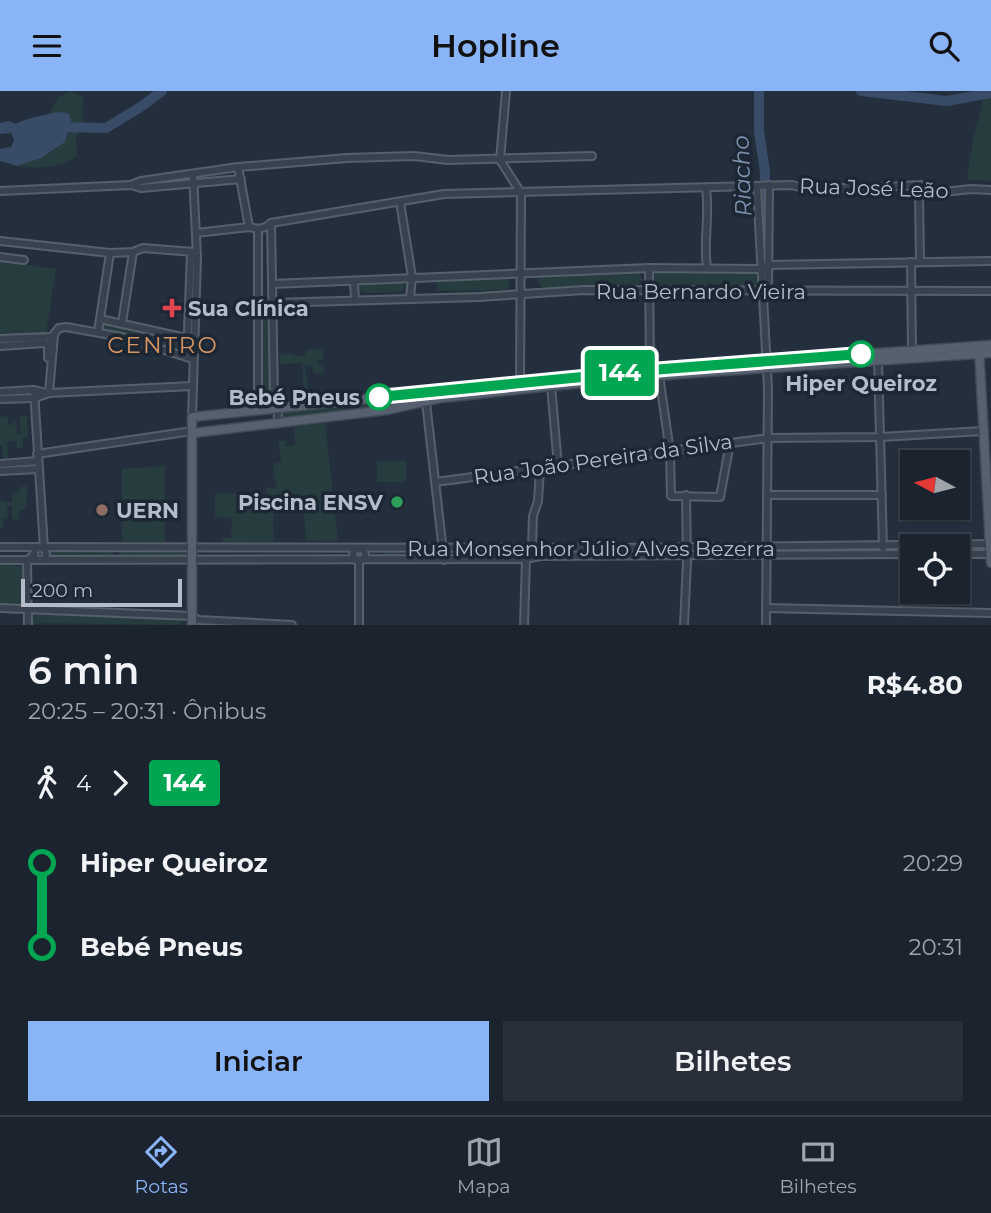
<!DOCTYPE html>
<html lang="pt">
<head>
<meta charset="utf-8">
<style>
  :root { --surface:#1b232e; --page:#282f3a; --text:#f1f3f6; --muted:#a0a4aa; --line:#39404a; --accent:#8ab4f8 }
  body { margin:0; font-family:Montserrat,sans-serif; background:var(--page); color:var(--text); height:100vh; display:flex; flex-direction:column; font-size:26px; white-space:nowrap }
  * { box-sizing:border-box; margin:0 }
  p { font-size:23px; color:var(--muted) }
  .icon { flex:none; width:38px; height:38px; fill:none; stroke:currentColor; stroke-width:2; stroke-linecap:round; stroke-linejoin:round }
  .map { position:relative; height:534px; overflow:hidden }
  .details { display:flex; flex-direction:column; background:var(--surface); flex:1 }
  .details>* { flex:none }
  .badge { padding:0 14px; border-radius:5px; font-size:24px; line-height:46px }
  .needle { width:46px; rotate:277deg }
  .controls { position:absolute; left:900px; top:359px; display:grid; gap:14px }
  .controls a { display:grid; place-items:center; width:70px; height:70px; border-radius:0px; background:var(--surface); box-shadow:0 2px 5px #0004,0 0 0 2px var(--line); font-size:35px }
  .scale { position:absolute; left:21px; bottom:18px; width:161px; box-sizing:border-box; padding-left:7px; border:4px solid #b4bcc9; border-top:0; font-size:19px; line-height:24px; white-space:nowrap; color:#b4bcc9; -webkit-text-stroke:5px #1d2633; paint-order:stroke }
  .map>.badge { position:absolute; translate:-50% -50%; box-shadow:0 0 0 4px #fff }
  .legs { display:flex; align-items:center; gap:10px; height:77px; padding:0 28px; font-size:23px }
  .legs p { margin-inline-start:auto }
  .head { display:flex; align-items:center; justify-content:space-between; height:119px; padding:0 28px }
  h1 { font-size:38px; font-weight:600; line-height:52px }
  .primary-button { display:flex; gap:14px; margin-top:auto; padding:14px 28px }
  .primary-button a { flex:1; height:80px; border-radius:0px; background:var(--accent); color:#111; font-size:28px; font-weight:600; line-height:80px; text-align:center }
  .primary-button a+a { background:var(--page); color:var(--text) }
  ul { padding:0 28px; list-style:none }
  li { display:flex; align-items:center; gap:24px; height:84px; font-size:26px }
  li i { display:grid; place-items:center; width:10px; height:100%; margin:0 9px; background:currentColor }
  li i::after { content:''; width:18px; height:18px; margin:-9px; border:5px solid; border-radius:50%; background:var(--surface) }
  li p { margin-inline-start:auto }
  li:first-child i { background:linear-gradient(#0000 50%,currentColor 0) }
  li:last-child i { background:linear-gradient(currentColor 50%,#0000 0) }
  header { display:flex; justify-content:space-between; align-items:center; height:91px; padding:0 28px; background:var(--accent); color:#111; font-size:32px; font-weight:600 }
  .dock { display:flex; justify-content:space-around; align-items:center; height:98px; border-top:2px solid var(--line); background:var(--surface); font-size:19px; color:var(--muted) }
  .dock a { display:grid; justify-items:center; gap:4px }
  .dock .active { color:var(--accent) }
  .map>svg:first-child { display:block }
  .green { fill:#263c3f }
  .water { fill:#394c67 }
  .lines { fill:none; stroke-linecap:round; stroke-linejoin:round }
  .river { stroke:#394c67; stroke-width:10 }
  .minor-casing { stroke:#565f6c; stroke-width:10 }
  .major-casing { stroke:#414a57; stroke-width:11 }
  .minor { stroke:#38414e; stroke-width:6 }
  .major { stroke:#56606e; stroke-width:8 }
  .line-1-casing { stroke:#fff; stroke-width:16 }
  .line-1 { stroke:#00a651; stroke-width:10 }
  .health-dot { fill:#e0444e; stroke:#1d2633; stroke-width:2.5 }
  .stop-1-dot { fill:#fff; stroke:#00a651; stroke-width:3.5 }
  .leisure-dot { fill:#2e9e5b; stroke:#1d2633; stroke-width:2.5 }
  .education-dot { fill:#8d6e63; stroke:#1d2633; stroke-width:2.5 }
  .labels { text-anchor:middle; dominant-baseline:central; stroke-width:7; stroke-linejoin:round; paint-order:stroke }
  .street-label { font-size:21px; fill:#b4bcc9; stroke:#1d2633 }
  .poi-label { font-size:21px; font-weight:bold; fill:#b4bcc9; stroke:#1d2633; text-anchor:start }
  .stop-label { font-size:21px; font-weight:bold; fill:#b4bcc9; stroke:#1d2633 }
  .water-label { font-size:23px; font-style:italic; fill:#7c92b1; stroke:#1d2633 }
  .neighbourhood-label { font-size:23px; letter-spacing:2px; fill:#d59563; stroke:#1d2633 }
</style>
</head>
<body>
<header><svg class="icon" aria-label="menu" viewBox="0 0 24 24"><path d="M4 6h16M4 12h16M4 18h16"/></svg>Hopline<svg class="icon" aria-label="search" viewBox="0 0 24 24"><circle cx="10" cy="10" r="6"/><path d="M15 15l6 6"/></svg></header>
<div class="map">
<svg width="991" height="534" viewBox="0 0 991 534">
  <rect width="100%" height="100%" fill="#242f3e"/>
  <!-- green -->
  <g class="green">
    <path d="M 72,0 L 84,7 L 82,21 L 84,33 L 76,46 L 77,65 C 62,78 37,77 17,75 C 41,67 78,55 69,23 L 50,22 L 58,6 Z"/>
    <polygon points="986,0 991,0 991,90 971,89 967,87 974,43"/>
    <polygon points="0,170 56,178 46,243 0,246"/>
    <polygon points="638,181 643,188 638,194 542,197 537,190 542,184"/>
    <polygon points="658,181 756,181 757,195 756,197 658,194 654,193 654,183"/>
    <polygon points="505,187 510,192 509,197 505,199 437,200 437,188"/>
    <polygon points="402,191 405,196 402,201 363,202 359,199 362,193"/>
    <polygon points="261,209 269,210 270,313 265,315 261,313"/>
    <polygon points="105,233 183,249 184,255 178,259 144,250 142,247 104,240 103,235"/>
    <polygon points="323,258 323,269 318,269 317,273 323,274 324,282 313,283 313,275 305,275 309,306 282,308 281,299 282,306 304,304 302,272 280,273 280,264 292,262 293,264 304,266 306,259"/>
    <polygon points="377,310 378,316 280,328 279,321"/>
    <polygon points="8,325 8,334 12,334 12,330 16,330 17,344 21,343 20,325 27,325 28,346 23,347 23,357 17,357 16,350 7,351 8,368 3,369 2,354 0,354 0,326"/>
    <polygon points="325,332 338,450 306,450 304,422 273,423 274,451 223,451 223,447 231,447 232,427 215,426 215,402 252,403 253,419 268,417 266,397 276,396 273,373 281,371 278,350 285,350 286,355 295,354 294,335"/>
    <polygon points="406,370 406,391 377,391 377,371"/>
    <polygon points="165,375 165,451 122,451 122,378"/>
    <polygon points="27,395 26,416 24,416 24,419 19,420 19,428 12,428 12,415 7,415 8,428 3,428 3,436 0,437 0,407 2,410 12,411 12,403 20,400 20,396"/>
    <polygon points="384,459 438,460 439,465 384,466 382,462"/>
    <polygon points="520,459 520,465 449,465 447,463 449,460"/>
    <polygon points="50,460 111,460 114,462 111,466 50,466"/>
    <polygon points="119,460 184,460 187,461 188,465 185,467 121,465 119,464"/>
    <polygon points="0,474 23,475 24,511 22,513 0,512"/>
    <polygon points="31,521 181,528 181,534 37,532 31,534"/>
  </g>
  <!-- water -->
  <path class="water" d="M 61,21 L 69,23 L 71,30 L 65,51 L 41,67 L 17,75 L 0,70 L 0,58 L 11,56 L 14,49 L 11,42 L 0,43 L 0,32 L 9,30 L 16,33 C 24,28 51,22 61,21 Z"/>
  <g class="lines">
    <!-- river -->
    <g class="river">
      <polyline points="759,0 759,40 765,81 764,169"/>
      <polyline points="861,0 947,10 991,2"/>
      <polyline points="58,36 106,37 142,15 162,0"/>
    </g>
    <defs>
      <g id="minor">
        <polyline points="500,69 506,0"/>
        <polyline points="500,69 521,102"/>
        <polyline points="238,76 249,136"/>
        <polyline points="131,94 141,90 238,76 347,67 414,65 448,69 592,65"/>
        <polyline points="757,95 768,297 766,534"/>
        <path d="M 706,98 C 710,125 703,150 707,177"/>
        <polyline points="0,100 131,94 141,97 241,88"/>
        <polyline points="400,111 412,186 410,207"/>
        <polyline points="271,132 274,308 278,323 277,333"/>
        <polyline points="258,138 258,319"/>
        <path d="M 196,142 L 249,136 C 258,138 264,139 271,132 L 444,103 L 792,94 L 803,97 L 861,97 L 921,94 L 935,102"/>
        <polyline points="0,150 110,162 133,161 143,157 193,161 197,166"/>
        <polyline points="0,166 24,169"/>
        <polyline points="911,171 912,260"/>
        <polyline points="920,171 919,102 934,104 935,102 971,98 991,99"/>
        <polyline points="649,177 650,279"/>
        <polyline points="354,190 355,209"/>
        <polyline points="272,193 649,177 760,178 768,174 991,170"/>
        <polyline points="768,204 769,94"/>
        <polyline points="272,212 479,206 584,199 991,200"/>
        <polyline points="100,228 191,248"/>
        <polyline points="122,232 133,161"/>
        <polyline points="98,241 110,162"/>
        <polyline points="0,248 50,246 53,256 49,302"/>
        <polyline points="0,255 45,252 48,255 48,267"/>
        <polyline points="53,256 54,243 59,237 66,236 122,246 193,268"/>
        <polyline points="187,266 191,161"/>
        <polyline points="878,270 883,457"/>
        <polyline points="659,284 670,361 671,405 720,406 730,352"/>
        <polyline points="551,295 558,375"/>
        <polyline points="520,296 521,102"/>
        <polyline points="34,299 44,457"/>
        <polyline points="0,301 34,299 47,302"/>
        <polyline points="0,308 35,307 49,302 192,295"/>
        <polyline points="426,311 444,469"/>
        <polyline points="192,326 197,166 193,83"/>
        <polyline points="37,363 192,340"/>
        <polyline points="0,373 38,370"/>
        <polyline points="0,380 38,378"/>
        <polyline points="435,391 769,347 881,346 983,340"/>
        <polyline points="768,404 882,404"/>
        <polyline points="0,456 617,457 990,453"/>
        <circle cx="40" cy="463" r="6"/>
        <circle cx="359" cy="464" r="6"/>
        <polyline points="957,463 991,463"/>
        <polyline points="0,469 526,468 540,465 912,463"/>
        <polyline points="359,470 359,534"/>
        <polyline points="0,517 192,525 199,529 292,534"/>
        <polyline points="766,517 991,522"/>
        <polyline points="28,534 27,470 34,463"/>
        <polyline points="524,534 526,468 532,456 533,425 538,410 540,378"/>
        <polyline points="684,534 687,471 686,404"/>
      </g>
      <g id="major">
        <polyline points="979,258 991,472"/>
        <polyline points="193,342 387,319 441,307 551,295 679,283 991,262"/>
        <polyline points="192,534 192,326 679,276 991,254"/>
      </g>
    </defs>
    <!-- minor casing -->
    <use href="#minor" class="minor-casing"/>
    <!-- major casing -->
    <use href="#major" class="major-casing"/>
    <!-- minor -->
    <use href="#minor" class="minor"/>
    <!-- major -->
    <use href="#major" class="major"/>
  </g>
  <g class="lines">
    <defs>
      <polyline id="line-1" points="379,306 664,278 861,263"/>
    </defs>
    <!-- line-1 casing -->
    <use href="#line-1" class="line-1-casing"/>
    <!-- line-1 -->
    <use href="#line-1" class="line-1"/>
  </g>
  <!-- markers -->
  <path class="health-dot" d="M168.5 206.5h7v7h7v7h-7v7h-7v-7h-7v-7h7z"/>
  <g class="stop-1-dot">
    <circle cx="861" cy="263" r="12"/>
    <circle cx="379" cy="306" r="12"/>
  </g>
  <circle class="leisure-dot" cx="397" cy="411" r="7"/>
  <circle class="education-dot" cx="102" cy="419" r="7"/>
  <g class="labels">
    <!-- street labels -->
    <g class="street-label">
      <text transform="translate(874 97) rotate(2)">Rua José Leão</text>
      <text x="701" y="200">Rua Bernardo Vieira</text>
      <text transform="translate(603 368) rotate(-8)">Rua João Pereira da Silva</text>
      <text x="591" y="457">Rua Monsenhor Júlio Alves Bezerra</text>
    </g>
    <!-- poi labels -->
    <g class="poi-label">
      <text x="188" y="217">Sua Clínica</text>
      <text x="383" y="411" text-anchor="end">Piscina ENSV</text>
      <text x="116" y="419">UERN</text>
    </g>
    <!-- stop labels -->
    <g class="stop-label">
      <text x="861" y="292">Hiper Queiroz</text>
      <text x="360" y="306" text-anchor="end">Bebé Pneus</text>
    </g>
    <!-- water labels -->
    <g class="water-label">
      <text transform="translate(742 85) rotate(-92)">Riacho</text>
    </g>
    <!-- neighbourhood labels -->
    <g class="neighbourhood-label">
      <text x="163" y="254">CENTRO</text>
    </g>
  </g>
</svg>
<div class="controls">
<a><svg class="needle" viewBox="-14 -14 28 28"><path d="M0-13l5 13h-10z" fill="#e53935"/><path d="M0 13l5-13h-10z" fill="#a0a4aa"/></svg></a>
<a><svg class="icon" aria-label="locate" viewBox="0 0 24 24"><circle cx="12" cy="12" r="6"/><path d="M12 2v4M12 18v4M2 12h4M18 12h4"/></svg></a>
</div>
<div class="scale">200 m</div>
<b class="badge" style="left:620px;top:282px;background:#00a651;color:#fff">144</b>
</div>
<section class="details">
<div class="head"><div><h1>6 min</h1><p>20:25 – 20:31 · Ônibus</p></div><b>R$4.80</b></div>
<div class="legs"><svg class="icon" aria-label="walk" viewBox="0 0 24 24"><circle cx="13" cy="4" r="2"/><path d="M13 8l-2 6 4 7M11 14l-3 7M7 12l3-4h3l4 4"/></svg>4<svg class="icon" aria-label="forward" viewBox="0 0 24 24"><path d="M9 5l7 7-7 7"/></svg><b class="badge" style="background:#00a651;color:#fff">144</b></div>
<ul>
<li><i style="color:#00a651"></i><b>Hiper Queiroz</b><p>20:29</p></li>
<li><i style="color:#00a651"></i><b>Bebé Pneus</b><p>20:31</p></li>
</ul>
<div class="primary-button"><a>Iniciar</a><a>Bilhetes</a></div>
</section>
<nav class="dock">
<a class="active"><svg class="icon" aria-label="directions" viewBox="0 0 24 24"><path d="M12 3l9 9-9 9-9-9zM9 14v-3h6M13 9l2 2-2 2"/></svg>Rotas</a>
<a><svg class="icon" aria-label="map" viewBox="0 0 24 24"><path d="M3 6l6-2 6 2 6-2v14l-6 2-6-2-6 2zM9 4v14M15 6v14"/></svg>Mapa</a>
<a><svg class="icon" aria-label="tickets" viewBox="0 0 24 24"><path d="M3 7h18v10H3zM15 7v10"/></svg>Bilhetes</a>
</nav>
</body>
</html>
